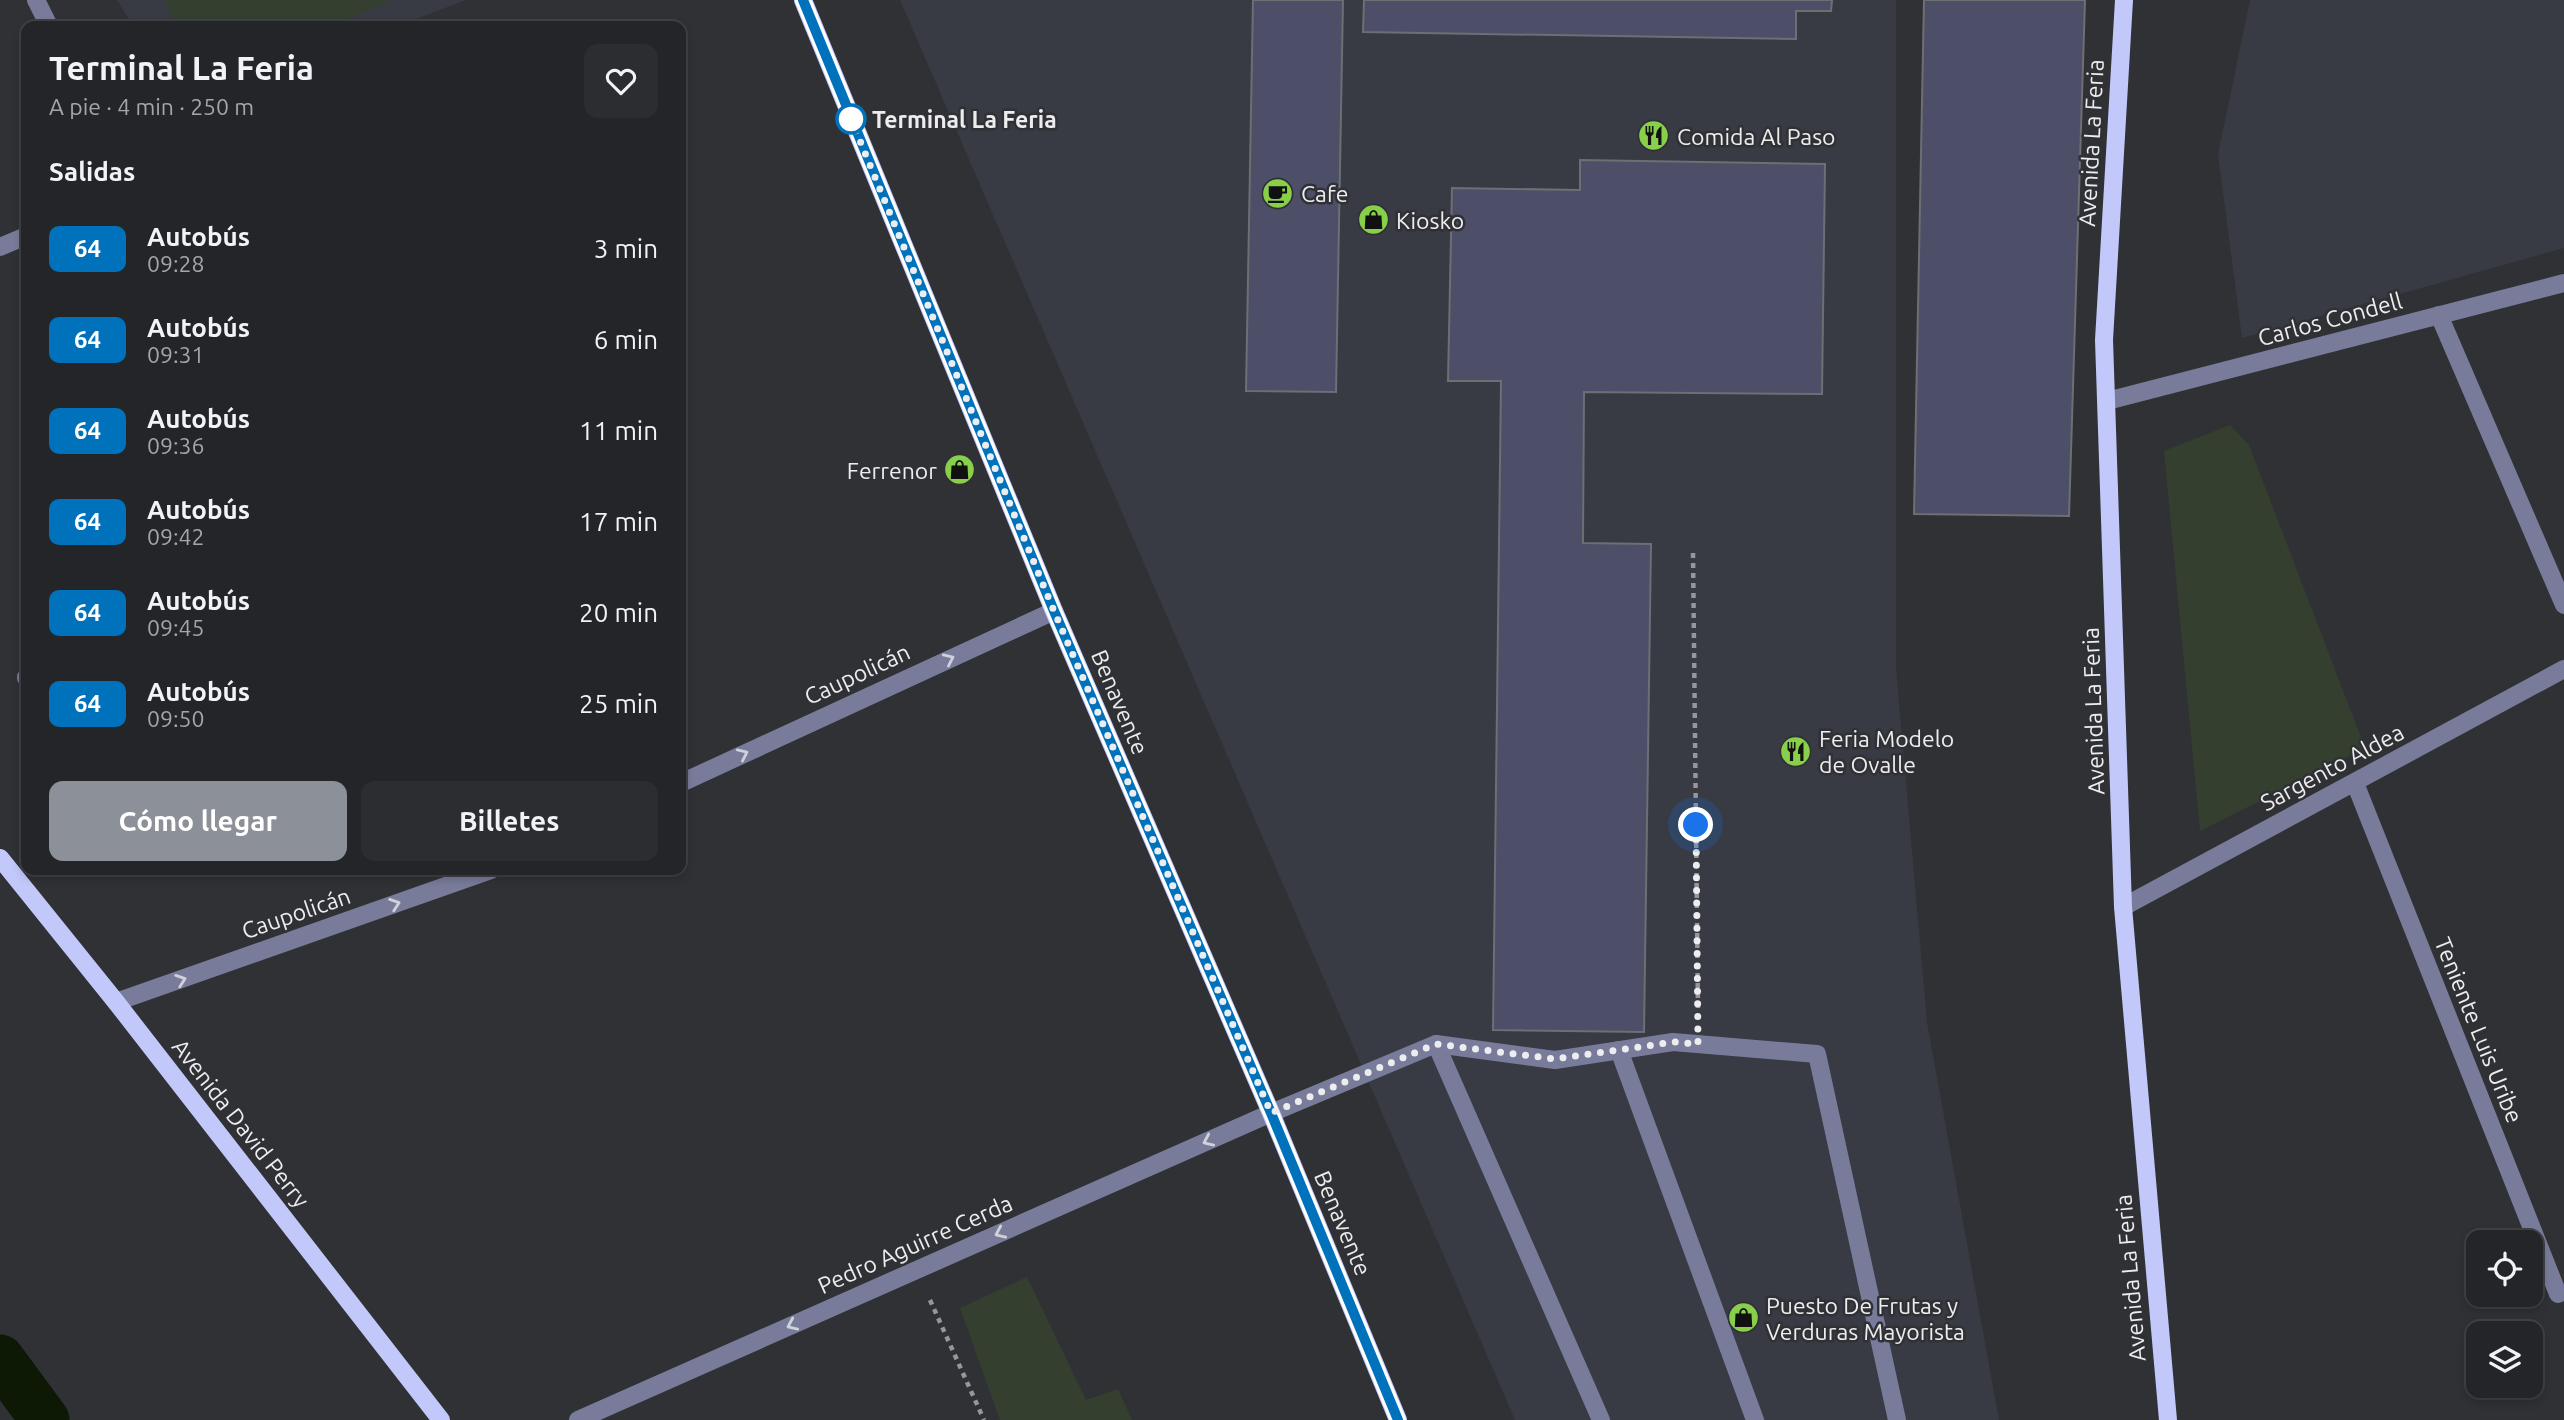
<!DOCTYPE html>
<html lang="es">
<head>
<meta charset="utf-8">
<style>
  :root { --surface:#242528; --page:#2c2d30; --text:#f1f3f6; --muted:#a3a5a8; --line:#414245; --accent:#8c9099 }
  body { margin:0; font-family:Ubuntu,sans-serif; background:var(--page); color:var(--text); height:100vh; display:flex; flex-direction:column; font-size:26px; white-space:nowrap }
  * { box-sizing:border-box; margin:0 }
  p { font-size:23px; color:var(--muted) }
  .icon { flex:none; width:38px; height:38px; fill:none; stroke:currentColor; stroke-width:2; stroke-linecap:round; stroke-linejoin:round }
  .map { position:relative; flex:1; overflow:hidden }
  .details { position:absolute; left:21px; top:21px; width:665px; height:854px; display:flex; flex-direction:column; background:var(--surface); border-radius:14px; box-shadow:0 4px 10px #0003,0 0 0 2px var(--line) }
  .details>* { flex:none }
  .badge { padding:0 14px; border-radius:10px; font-size:24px; line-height:46px }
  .controls { position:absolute; left:2466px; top:1230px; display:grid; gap:14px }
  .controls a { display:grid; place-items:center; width:77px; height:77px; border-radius:14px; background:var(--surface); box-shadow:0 4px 10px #0003,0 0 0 2px var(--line); font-size:35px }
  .you { position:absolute; width:35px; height:35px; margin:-18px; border:5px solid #fff; border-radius:50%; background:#1a73e8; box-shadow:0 0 0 10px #1a73e833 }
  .map>.badge { position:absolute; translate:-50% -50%; box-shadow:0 0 0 4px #fff }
  h2 { padding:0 28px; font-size:26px; line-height:63px }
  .round { display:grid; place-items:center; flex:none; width:74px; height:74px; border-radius:14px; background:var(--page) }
  .head { display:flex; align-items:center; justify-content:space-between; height:119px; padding:0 28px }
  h1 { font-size:33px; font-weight:700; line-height:52px }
  .cta { display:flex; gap:14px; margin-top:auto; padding:14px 28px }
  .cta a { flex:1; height:80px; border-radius:14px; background:var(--accent); color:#fff; font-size:28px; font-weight:700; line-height:80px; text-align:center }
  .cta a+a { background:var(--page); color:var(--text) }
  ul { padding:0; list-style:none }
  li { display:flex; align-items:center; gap:21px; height:91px; padding:0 28px }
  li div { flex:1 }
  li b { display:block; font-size:26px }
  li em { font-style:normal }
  li .badge { min-width:77px; font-weight:700; text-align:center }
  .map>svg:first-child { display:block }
  .built { fill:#383a44 }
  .green { fill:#353f2f }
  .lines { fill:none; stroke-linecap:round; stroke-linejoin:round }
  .canal { stroke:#0d1805; stroke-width:49 }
  .building { fill:#4c4f67; stroke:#6e6f73; stroke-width:2 }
  .path { stroke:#96979a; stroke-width:4.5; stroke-dasharray:5 5; stroke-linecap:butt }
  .minor { stroke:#787c9a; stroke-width:18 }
  .major { stroke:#c2c9fa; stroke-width:18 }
  .oneway { stroke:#d0d1da }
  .line-casing { stroke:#fff; stroke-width:16 }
  .line { stroke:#0072bc; stroke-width:10 }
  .walk { stroke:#ededf0; stroke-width:7; stroke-dasharray:0 12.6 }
  .stop-dot { fill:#fff; stroke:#0072bc; stroke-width:3.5 }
  .labels { text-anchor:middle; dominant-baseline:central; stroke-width:5; stroke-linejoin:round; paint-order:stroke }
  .stop-label { font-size:23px; font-weight:bold; fill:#ededf0; stroke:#303135; text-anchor:start }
  .poi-label { font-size:23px; fill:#ededf0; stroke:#303135; text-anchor:start }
  .street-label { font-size:23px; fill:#ededf0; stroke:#303135 }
</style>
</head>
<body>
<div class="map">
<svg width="2564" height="1420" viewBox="0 0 2564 1420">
  <rect width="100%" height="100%" fill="#303135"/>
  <!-- built -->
  <g class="built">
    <polygon points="117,0 466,0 398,26 133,26"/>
    <polygon points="900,0 1896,0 1896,668 1927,1022 1999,1420 1515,1420"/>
    <polygon points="2250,0 2564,0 2564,248 2242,338 2218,154"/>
  </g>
  <!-- green -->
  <g class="green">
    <polygon points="165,0 390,0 334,26 177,26"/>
    <polygon points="2230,425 2249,445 2365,748 2200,831 2164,451"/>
    <polygon points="1027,1277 1086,1400 1118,1389 1132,1420 1000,1420 960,1308"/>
  </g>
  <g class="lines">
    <!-- canal -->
    <polyline class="canal" points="0,1359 45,1420"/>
  </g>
  <!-- building -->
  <g class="building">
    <polygon points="1253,0 1343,0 1336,392 1246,391"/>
    <polygon points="1364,0 1832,0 1831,11 1796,11 1796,39 1363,32"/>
    <polygon points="1924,0 2085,0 2069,516 1914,514"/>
    <polygon points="1580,160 1825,164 1822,394 1584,392 1583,543 1651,544 1644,1032 1493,1030 1501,381 1448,381 1452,188 1580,190"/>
  </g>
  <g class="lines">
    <!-- path -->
    <g class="path">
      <polyline points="1693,553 1698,1011"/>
      <polyline points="930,1300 984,1420"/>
    </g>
    <!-- minor -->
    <g class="minor">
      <polyline points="36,0 49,26"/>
      <polyline points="0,247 26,236"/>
      <polyline points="2439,315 2564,605"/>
      <polyline points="2107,401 2564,283"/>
      <polyline points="26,678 26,677"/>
      <polyline points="681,783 1054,611"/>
      <polyline points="2355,783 2558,1294"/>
      <polyline points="2123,907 2564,669"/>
      <polyline points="116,1002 491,870"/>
      <polyline points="1436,1044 1601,1420"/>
      <polyline points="1619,1050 1755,1420"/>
      <polyline points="578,1420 1271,1113 1436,1044 1555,1060 1673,1042 1817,1054 1897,1420"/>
    </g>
    <!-- major -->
    <g class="major">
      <polyline points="803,0 1054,611 1271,1113 1398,1420"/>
      <polyline points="2124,0 2104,340 2123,907 2168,1420"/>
      <polyline points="0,858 116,1002 441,1420"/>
    </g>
  </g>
  <!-- one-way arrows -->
  <defs><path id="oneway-chevron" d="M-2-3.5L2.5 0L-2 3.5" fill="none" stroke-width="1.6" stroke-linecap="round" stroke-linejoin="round" transform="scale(1.75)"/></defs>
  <g class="oneway">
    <use href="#oneway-chevron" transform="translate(949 659) rotate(-25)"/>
    <use href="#oneway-chevron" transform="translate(743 754) rotate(-25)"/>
    <use href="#oneway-chevron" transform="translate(395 904) rotate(-19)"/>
    <use href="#oneway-chevron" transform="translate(181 980) rotate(-19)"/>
    <use href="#oneway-chevron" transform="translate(1208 1141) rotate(156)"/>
    <use href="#oneway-chevron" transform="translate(1000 1233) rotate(156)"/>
    <use href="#oneway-chevron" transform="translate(792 1325) rotate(156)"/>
  </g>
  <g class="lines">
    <defs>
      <polyline id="line" points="803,0 1054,611 1271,1113 1398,1420"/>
    </defs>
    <!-- line casing -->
    <use href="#line" class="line-casing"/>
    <!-- line -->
    <use href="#line" class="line"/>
    <!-- walk -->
    <polyline class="walk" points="851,119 1054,611 1271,1113 1436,1044 1555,1059 1674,1042 1698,1044 1696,825"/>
  </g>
  <!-- icons -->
  <defs>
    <symbol id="restaurant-disc" viewBox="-11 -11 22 22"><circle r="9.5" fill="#88cf4a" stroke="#303135"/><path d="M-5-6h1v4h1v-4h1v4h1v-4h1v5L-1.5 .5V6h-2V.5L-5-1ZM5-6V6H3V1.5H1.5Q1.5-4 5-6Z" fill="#111"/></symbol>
    <symbol id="cafe-disc" viewBox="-11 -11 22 22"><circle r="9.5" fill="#88cf4a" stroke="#303135"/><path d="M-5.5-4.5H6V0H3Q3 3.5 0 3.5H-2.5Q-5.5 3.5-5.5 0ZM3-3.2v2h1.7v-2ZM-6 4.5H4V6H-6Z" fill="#111"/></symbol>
    <symbol id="shop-disc" viewBox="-11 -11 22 22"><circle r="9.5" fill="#88cf4a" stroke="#303135"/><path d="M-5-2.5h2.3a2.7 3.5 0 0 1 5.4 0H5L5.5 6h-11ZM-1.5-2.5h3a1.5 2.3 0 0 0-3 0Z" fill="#111"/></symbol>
  </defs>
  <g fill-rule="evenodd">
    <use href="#restaurant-disc" x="1636" y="118" width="35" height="35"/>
    <use href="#cafe-disc" x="1260" y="176" width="35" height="35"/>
    <use href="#shop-disc" x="1356" y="202" width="35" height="35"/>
    <use href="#shop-disc" x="942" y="452" width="35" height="35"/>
    <use href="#restaurant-disc" x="1778" y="734" width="35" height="35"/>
    <use href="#shop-disc" x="1726" y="1300" width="35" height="35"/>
  </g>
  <!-- markers -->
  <circle class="stop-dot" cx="851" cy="119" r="14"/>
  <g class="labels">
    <!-- stop labels -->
    <g class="stop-label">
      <text x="872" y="119">Terminal La Feria</text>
    </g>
    <!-- poi labels -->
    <g class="poi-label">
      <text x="1677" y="136">Comida Al Paso</text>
      <text x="1301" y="193">Cafe</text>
      <text x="1396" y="220">Kiosko</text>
      <text x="937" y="470" text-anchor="end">Ferrenor</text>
      <text x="1819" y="738">Feria Modelo<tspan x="1819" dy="26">de Ovalle</tspan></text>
      <text x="1766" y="1305">Puesto De Frutas y<tspan x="1766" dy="26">Verduras Mayorista</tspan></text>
    </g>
    <!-- street labels -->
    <g class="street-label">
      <text transform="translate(2091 143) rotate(-87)">Avenida La Feria</text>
      <text transform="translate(2330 319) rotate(-15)">Carlos Condell</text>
      <text transform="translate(857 674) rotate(-25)">Caupolicán</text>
      <text transform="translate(1120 702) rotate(67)">Benavente</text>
      <text transform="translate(2093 711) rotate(-92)">Avenida La Feria</text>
      <text transform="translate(2332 767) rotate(-28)">Sargento Aldea</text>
      <text transform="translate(296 913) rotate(-19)">Caupolicán</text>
      <text transform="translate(2479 1030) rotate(68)">Teniente Luis Uribe</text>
      <text transform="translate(241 1123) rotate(52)">Avenida David Perry</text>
      <text transform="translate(1343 1223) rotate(67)">Benavente</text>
      <text transform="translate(915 1244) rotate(-24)">Pedro Aguirre Cerda</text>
      <text transform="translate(2130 1278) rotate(-95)">Avenida La Feria</text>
    </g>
  </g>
</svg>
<div class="controls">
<a><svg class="icon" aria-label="locate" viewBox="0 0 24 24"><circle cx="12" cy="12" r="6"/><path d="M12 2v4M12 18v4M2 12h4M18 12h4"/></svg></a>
<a><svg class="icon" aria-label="layers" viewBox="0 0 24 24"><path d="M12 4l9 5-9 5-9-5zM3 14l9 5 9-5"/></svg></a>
</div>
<div class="you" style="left:1696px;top:825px"></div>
<section class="details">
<div class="head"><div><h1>Terminal La Feria</h1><p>A pie · 4 min · 250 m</p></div><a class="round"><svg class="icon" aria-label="heart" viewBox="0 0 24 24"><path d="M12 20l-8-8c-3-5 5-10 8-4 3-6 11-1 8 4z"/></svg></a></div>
<h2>Salidas</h2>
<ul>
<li><span class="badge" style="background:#0072bc;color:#fff">64</span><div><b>Autobús</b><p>09:28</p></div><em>3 min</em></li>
<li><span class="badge" style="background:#0072bc;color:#fff">64</span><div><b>Autobús</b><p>09:31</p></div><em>6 min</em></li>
<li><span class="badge" style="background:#0072bc;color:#fff">64</span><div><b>Autobús</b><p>09:36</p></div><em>11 min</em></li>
<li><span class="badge" style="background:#0072bc;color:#fff">64</span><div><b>Autobús</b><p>09:42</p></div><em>17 min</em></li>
<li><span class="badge" style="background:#0072bc;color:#fff">64</span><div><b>Autobús</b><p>09:45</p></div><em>20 min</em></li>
<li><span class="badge" style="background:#0072bc;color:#fff">64</span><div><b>Autobús</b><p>09:50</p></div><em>25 min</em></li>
</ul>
<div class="cta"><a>Cómo llegar</a><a>Billetes</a></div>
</section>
</div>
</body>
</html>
